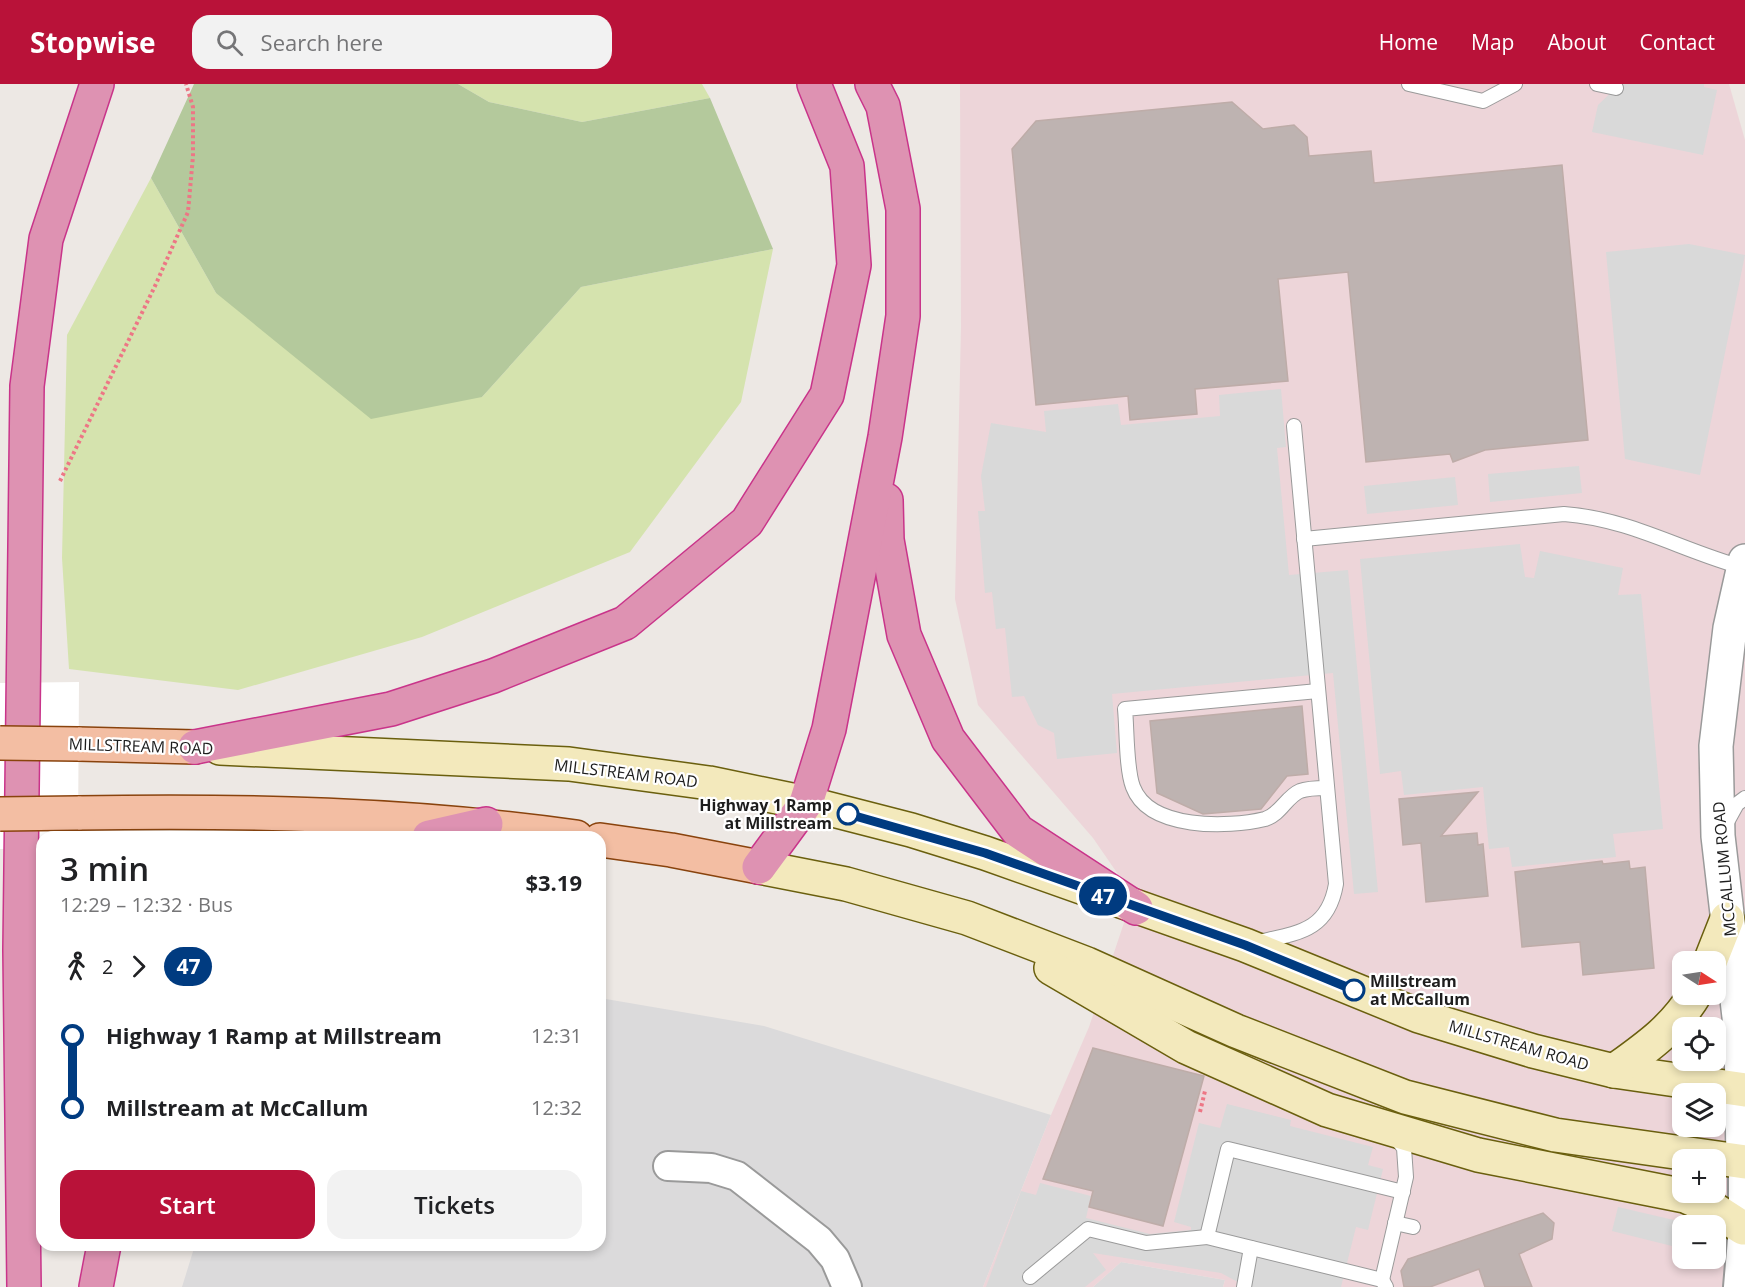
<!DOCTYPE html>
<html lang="en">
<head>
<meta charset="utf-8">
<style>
  :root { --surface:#fff; --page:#f2f2f2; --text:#202124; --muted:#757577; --accent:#b91239 }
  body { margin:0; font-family:"Open Sans",sans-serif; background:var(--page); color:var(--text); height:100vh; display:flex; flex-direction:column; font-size:22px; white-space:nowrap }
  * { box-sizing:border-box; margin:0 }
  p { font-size:20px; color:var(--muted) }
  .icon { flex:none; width:33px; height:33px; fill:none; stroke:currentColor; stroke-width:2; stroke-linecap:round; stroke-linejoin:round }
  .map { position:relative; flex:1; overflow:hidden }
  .panel { position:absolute; left:36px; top:747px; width:570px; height:420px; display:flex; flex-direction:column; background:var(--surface); border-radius:18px; box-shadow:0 3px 9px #0003 }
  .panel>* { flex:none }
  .badge { padding:0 12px; border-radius:20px; font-size:21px; line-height:39px }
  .needle { width:39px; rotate:102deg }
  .controls { position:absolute; left:1672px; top:867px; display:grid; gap:12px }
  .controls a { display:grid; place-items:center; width:54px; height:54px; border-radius:12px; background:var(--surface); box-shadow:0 3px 9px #0003; font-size:30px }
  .map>.badge { position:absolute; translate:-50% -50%; box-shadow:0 0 0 3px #fff }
  .legs { display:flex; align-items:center; gap:9px; height:66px; padding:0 24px; font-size:20px }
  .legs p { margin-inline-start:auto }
  .head { display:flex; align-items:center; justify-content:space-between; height:102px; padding:0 24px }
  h1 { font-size:33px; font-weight:600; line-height:45px }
  .primary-button { display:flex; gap:12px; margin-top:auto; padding:12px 24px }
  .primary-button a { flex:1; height:69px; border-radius:18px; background:var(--accent); color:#fff; font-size:24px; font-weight:600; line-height:69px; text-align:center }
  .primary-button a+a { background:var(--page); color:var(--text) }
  ul { padding:0 24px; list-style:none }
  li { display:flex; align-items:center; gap:21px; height:72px; font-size:22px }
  li i { display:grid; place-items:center; width:9px; height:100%; margin:0 8px; background:currentColor }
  li i::after { content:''; width:15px; height:15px; margin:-8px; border:4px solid; border-radius:50%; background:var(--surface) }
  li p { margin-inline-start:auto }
  li:first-child i { background:linear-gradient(#0000 50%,currentColor 0) }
  li:last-child i { background:linear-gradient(currentColor 50%,#0000 0) }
  header { display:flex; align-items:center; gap:36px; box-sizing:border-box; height:84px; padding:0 30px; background:var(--accent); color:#fff }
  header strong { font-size:28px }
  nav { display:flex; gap:33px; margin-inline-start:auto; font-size:21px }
  .search { width:420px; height:54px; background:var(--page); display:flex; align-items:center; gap:15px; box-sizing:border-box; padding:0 21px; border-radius:18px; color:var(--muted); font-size:22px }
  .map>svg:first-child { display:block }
  .residential { fill:#dbdadb }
  .commercial { fill:#edd5d9; fill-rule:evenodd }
  .grass { fill:#d5e3ae }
  .forest { fill:#b4c99c }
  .parking { fill:#d9d9d9 }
  .pier { fill:#fff }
  .building { fill:#beb3b1; stroke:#beaca8; stroke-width:1.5 }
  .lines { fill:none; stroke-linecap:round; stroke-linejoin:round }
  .service-casing { stroke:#9a9a9a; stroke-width:16 }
  .minor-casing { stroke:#9a9a9a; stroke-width:32 }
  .tertiary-casing { stroke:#9a9a9a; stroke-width:36 }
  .secondary-casing { stroke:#6a5f0e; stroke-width:36 }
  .primary-casing { stroke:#89430d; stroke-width:36 }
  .motorway-casing { stroke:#c9348a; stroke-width:36 }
  .path { stroke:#ed7685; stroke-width:4; stroke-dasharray:3 3; stroke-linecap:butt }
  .service { stroke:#fff; stroke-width:14 }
  .minor { stroke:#fff; stroke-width:28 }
  .tertiary { stroke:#fff; stroke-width:33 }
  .secondary { stroke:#f3e9bc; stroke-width:33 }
  .primary { stroke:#f3bea3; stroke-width:33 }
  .motorway { stroke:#de92b2; stroke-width:33 }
  .primary-bridge-casing { stroke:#89430d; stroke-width:36; stroke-linecap:butt }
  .primary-bridge { stroke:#f3bea3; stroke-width:33 }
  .line-1-casing { stroke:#fff; stroke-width:14 }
  .line-1 { stroke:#003b80; stroke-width:9 }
  .stop-1-dot { fill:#fff; stroke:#003b80; stroke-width:3 }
  .labels { text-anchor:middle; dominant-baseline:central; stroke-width:4.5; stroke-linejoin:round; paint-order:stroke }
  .street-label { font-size:16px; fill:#1d1d1d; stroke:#fff }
  .stop-label { font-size:16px; font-weight:bold; fill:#1d1d1d; stroke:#fff; text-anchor:end }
</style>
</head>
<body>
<header>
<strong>Stopwise</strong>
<div class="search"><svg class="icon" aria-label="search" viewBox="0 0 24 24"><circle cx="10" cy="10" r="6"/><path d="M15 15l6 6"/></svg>Search here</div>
<nav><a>Home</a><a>Map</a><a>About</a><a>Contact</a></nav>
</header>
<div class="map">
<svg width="1745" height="1203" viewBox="0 0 1745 1203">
  <rect width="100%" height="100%" fill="#ede8e4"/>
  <!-- residential -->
  <g class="residential">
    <polygon points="600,914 764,942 1051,1031 983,1203 182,1203 195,1161 600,1161"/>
    <polygon points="1121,1178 1225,1196 1223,1203 1093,1203"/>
  </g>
  <!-- commercial -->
  <path class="commercial" d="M 960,0 L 1729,0 L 1745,56 L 1745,1143 L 1727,1203 L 1223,1203 L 1225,1196 L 1121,1178 L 1093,1203 L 983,1203 L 1051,1031 L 1089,943 L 1133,812 L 1093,754 L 978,621 L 955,515 L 961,243 ZM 1683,878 L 1716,878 L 1716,910 L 1683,910 ZM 1683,944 L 1716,944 L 1716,976 L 1683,976 ZM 1683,1010 L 1716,1010 L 1716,1042 L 1683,1042 ZM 1683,1076 L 1716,1076 L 1716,1108 L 1683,1108 ZM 1683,1142 L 1716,1142 L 1716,1174 L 1683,1174 Z"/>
  <!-- grass -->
  <g class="grass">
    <polygon points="458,0 702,0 710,14 582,38 489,18"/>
    <polygon points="151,94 216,209 482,313 581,203 773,165 741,318 630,468 422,553 238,606 69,585 62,474 67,251"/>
  </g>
  <!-- forest -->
  <polygon class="forest" points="194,0 458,0 489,18 582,38 710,14 773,165 581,203 482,313 371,335 216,209 151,94"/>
  <!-- parking -->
  <g class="parking">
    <polygon points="1620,0 1704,0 1704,3 1717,6 1703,71 1592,48 1598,21"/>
    <polygon points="1689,160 1745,171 1700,391 1625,375 1606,168"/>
    <polygon points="1281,305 1286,363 1277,364 1289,491 1348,486 1378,808 1354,810 1333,589 1112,610 1117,669 1057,675 1054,649 1038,641 1024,612 1012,613 1005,544 996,545 992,508 985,509 978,427 985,427 981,392 991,339 1046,348 1044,327 1118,320 1121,341 1220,332 1219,311"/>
    <polygon points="1579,382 1582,409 1490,418 1488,390"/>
    <polygon points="1455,393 1458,421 1367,430 1364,402"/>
    <polygon points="1520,460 1525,493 1534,494 1540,467 1623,484 1618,511 1641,510 1663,745 1613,750 1616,773 1512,783 1509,763 1489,765 1483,703 1404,711 1401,687 1380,690 1360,475"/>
    <polygon points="1227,1020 1291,1036 1290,1042 1373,1063 1368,1081 1383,1085 1368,1146 1356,1143 1341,1203 1247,1203 1221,1189 1093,1169 1106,1186 1085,1203 986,1203 1021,1107 1036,1111 1040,1099 1091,1112 1086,1134 1150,1150 1191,1146 1191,1143 1174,1138 1199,1039 1220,1044"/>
    <polygon points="1618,1123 1678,1137 1672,1162 1612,1147"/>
  </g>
  <!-- pier -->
  <polygon class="pier" points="79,598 78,753 42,753 42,764 0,765 0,599"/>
  <!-- building -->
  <g class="building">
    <polygon points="1232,18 1263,45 1294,41 1307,53 1309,72 1371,67 1374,99 1562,81 1588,356 1485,366 1453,378 1450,370 1366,378 1348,188 1278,195 1288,297 1195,305 1197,330 1130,336 1128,312 1036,321 1012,65 1036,37"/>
    <polygon points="1302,622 1308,690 1287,692 1261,725 1203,730 1157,709 1150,637"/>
    <polygon points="1478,708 1441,752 1477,749 1478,761 1483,760 1488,812 1426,818 1421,759 1403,761 1399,715"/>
    <polygon points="1602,777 1603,780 1629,777 1630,785 1645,783 1654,884 1583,891 1580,858 1522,863 1515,788"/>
    <polygon points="1093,964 1204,992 1163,1142 1089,1123 1093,1107 1043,1095"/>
    <polygon points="1543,1129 1554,1139 1552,1155 1519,1170 1532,1203 1485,1203 1479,1185 1430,1203 1404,1203 1401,1187 1408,1175"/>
  </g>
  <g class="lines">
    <defs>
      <g id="service">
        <polyline points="1409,0 1483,17 1515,0"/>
        <polyline points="1597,0 1616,4"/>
        <path d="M 1304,455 L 1564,430 C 1631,435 1682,467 1745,484"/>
        <path d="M 1318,607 L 1125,625 C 1127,645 1126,685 1133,703 C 1149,746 1228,744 1265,735 C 1281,730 1286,713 1300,707 C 1308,704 1319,704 1327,704"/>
        <polyline points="1726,740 1737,720 1745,714"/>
        <path d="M 1258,858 C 1298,849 1328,847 1336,800 L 1294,342"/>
        <polyline points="1395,1139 1413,1143"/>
        <polyline points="1030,1193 1088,1145 1146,1159 1207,1153"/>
        <polyline points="1382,1196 1406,1093 1404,1064 1395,1053"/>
        <polyline points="1244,1203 1251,1164"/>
        <polyline points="1386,1203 1382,1196 1207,1153 1228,1065 1403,1108"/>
      </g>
      <g id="minor">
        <polyline points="668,1082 711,1084 737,1092 819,1156 835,1175 847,1203"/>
        <polyline points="1738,1203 1743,1144 1743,1078"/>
      </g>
      <polyline id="tertiary" points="1743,1078 1741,950 1718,752 1716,662 1730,544 1745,477"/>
      <g id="secondary">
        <polyline points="220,664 569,680 709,699 806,719 911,746 985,769 1245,861 1419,932 1533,967 1614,987 1745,1006"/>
        <polyline points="759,783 846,800 967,834 1087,880 1236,947 1405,1013 1555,1051 1745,1078"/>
        <polyline points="1710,878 1727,835"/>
        <polyline points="1051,884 1186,963 1327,1026 1478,1071 1685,1112 1712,1124 1743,1144"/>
        <path d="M 1614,987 C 1646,964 1674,945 1695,910"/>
      </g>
      <g id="primary">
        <polyline points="78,660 195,663"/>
        <path d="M 78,729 C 244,726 412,730 576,753"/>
        <polyline points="600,756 671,766 759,783"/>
      </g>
      <g id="motorway">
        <polyline points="886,416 887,456 904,551 948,655 1018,747 1136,824"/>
        <polyline points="195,663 391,625 493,592 625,539 747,438 827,311 854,181 847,82 814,0"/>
        <polyline points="429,753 486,740"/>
        <polyline points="759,783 806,719 829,645 885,353 903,232 903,125 883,22 872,0"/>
        <polyline points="24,1203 20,866 27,302 46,155 97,0"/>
        <polyline points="96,1203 104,1161"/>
      </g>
    </defs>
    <!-- service casing -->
    <use href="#service" class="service-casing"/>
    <!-- minor casing -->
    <use href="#minor" class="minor-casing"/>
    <!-- tertiary casing -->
    <use href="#tertiary" class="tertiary-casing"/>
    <!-- secondary casing -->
    <use href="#secondary" class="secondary-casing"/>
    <!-- primary casing -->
    <use href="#primary" class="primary-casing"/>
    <!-- motorway casing -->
    <use href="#motorway" class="motorway-casing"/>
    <!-- path -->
    <g class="path">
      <polyline points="60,397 155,202 188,128 193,72 193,23 186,0"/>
      <polyline points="1200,1028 1205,1007"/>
    </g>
    <!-- service -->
    <use href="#service" class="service"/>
    <!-- minor -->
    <use href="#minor" class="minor"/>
    <!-- tertiary -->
    <use href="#tertiary" class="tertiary"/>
    <!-- secondary -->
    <use href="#secondary" class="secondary"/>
    <!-- primary -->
    <use href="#primary" class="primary"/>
    <!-- motorway -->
    <use href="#motorway" class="motorway"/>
    <defs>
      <g id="primary-bridge">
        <polyline points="0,659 78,660"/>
        <polyline points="0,730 78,729"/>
      </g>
    </defs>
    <!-- primary-bridge casing -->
    <use href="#primary-bridge" class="primary-bridge-casing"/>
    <!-- primary-bridge -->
    <use href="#primary-bridge" class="primary-bridge"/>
  </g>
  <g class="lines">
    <defs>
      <polyline id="line-1" points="848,730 985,769 1245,861 1354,906"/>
    </defs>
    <!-- line-1 casing -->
    <use href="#line-1" class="line-1-casing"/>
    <!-- line-1 -->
    <use href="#line-1" class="line-1"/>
  </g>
  <!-- markers -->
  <g class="stop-1-dot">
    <circle cx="848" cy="730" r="10"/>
    <circle cx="1354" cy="906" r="10"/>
  </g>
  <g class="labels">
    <!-- street labels -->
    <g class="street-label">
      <text transform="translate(141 662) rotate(2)">MILLSTREAM ROAD</text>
      <text transform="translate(626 689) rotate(7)">MILLSTREAM ROAD</text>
      <text transform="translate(1724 785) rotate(-95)">MCCALLUM ROAD</text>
      <text transform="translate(1519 961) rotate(16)">MILLSTREAM ROAD</text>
    </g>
    <!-- stop labels -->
    <g class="stop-label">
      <text x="832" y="721">Highway 1 Ramp<tspan x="832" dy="18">at Millstream</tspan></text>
      <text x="1370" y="897" text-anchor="start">Millstream<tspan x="1370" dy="18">at McCallum</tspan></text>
    </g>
  </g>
</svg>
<div class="controls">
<a><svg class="needle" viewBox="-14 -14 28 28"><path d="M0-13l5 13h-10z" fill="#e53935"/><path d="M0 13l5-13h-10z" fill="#757577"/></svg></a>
<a><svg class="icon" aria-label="locate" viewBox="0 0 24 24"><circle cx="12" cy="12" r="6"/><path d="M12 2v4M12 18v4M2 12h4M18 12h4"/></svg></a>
<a><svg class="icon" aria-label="layers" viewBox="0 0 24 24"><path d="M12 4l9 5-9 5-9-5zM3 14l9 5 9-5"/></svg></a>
<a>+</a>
<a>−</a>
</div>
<b class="badge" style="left:1103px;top:812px;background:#003b80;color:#fff">47</b>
<section class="panel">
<div class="head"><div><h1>3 min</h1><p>12:29 – 12:32 · Bus</p></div><b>$3.19</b></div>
<div class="legs"><svg class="icon" aria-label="walk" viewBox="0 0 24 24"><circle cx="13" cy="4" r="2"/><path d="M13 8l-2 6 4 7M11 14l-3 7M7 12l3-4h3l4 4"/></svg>2<svg class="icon" aria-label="forward" viewBox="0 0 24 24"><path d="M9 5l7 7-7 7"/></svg><b class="badge" style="background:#003b80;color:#fff">47</b></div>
<ul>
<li><i style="color:#003b80"></i><b>Highway 1 Ramp at Millstream</b><p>12:31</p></li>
<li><i style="color:#003b80"></i><b>Millstream at McCallum</b><p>12:32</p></li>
</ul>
<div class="primary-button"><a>Start</a><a>Tickets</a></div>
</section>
</div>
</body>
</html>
